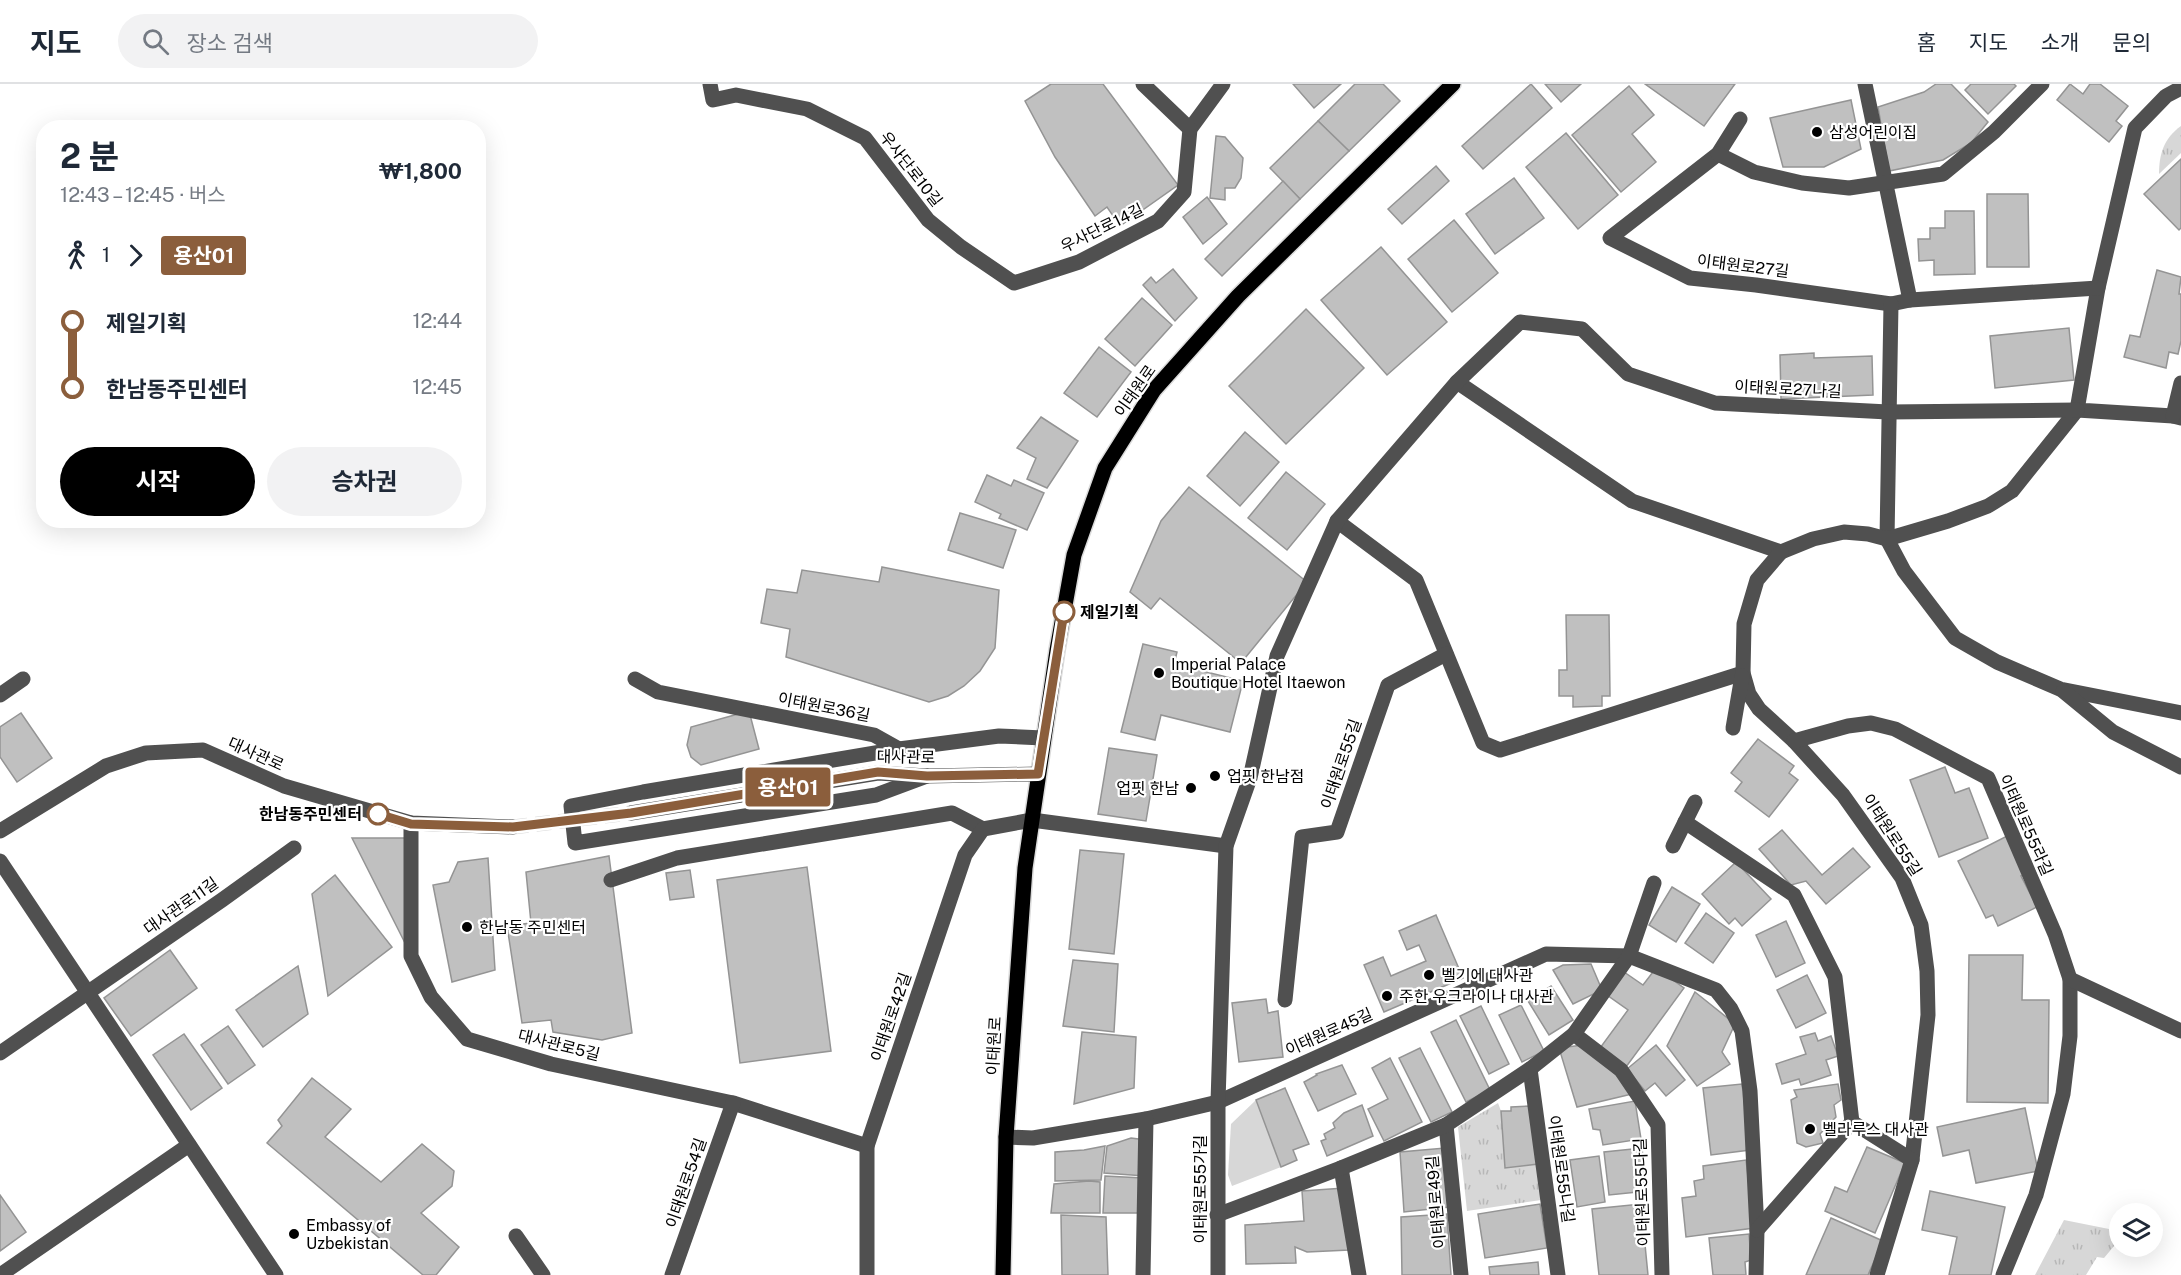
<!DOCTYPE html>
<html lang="ko">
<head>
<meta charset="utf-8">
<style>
  :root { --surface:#fff; --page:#f2f2f3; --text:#1f2937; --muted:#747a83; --line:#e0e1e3; --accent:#000 }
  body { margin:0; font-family:"Public Sans","Noto Sans KR",sans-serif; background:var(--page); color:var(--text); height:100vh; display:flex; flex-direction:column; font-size:22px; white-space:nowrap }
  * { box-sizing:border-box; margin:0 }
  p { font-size:20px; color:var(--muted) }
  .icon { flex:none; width:33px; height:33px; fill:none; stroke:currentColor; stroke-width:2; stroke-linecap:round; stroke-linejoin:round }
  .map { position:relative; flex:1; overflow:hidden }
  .panel { position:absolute; left:36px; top:36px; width:450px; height:408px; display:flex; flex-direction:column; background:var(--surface); border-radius:24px; box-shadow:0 6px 24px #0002 }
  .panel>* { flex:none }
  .badge { padding:0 12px; border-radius:4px; font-size:21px; line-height:39px }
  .controls { position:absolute; left:2109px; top:1119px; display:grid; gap:12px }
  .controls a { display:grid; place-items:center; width:54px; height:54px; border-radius:50%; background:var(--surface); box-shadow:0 6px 24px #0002; font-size:30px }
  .map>.badge { position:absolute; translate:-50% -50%; box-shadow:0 0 0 3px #fff }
  .legs { display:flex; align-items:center; gap:9px; height:66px; padding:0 24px; font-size:20px }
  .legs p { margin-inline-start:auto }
  .summary { display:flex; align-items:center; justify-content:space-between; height:102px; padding:0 24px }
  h1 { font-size:33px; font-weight:700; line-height:45px }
  .primary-button { display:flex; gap:12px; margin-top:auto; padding:12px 24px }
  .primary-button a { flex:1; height:69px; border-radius:36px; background:var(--accent); color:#fff; font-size:24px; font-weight:700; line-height:69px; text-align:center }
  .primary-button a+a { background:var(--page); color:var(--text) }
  ul { padding:0 24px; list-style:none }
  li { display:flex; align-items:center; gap:21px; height:66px; font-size:22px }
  li i { display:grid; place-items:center; width:9px; height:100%; margin:0 8px; background:currentColor }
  li i::after { content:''; width:15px; height:15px; margin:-8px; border:4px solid; border-radius:50%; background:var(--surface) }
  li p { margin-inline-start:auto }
  li:first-child i { background:linear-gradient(#0000 50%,currentColor 0) }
  li:last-child i { background:linear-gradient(currentColor 50%,#0000 0) }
  header { display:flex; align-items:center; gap:36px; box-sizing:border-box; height:84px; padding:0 30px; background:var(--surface); border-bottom:2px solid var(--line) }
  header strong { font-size:28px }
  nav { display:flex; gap:33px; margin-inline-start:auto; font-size:21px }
  .search { width:420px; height:54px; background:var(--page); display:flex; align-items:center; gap:15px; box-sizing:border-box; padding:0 21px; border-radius:33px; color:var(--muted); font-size:22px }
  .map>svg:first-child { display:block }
  .grass { fill:url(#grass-tufts) }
  .garden { fill:#d7d7d7 }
  .building { fill:#c0c0c0; stroke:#949494; stroke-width:1.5 }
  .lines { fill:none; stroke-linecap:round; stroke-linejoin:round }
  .minor-tunnel { stroke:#d9d9d9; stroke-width:15; stroke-dasharray:15 8; stroke-linecap:butt }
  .major-casing { stroke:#dbdbdb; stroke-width:18 }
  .minor { stroke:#505050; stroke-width:15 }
  .major { stroke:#000; stroke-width:15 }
  .line-1-casing { stroke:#fff; stroke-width:14 }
  .line-1 { stroke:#8b5e3c; stroke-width:9 }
  .poi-dot { fill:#000; stroke:#fff; stroke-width:2 }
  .stop-1-dot { fill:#fff; stroke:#8b5e3c; stroke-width:3 }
  .labels { text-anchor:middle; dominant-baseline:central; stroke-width:4.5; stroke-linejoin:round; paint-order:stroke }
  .poi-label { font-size:16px; fill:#000; stroke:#fff; text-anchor:start }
  .street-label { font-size:16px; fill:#000; stroke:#fff }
  .stop-label { font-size:16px; font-weight:bold; fill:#000; stroke:#fff; text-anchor:start }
</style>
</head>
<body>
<header>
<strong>지도</strong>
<div class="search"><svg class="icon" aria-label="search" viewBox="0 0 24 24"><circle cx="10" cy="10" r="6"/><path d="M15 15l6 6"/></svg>장소 검색</div>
<nav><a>홈</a><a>지도</a><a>소개</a><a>문의</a></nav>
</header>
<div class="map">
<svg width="2181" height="1191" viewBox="0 0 2181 1191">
  <defs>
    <pattern id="grass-tufts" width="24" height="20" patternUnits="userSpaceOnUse" patternTransform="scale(1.5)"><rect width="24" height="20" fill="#d7d7d7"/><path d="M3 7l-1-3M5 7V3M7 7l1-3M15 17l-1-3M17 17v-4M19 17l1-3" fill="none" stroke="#b7b7b7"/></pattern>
  </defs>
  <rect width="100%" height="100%" fill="#fff"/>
  <!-- grass -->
  <g class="grass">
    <path d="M 2181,42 L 2181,69 L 2159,90 C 2159,70 2164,54 2181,42 Z"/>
    <polygon points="1498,1019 1501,1027 1505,1084 1538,1080 1541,1116 1467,1127 1458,1043"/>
    <polygon points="2064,1136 2119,1147 2119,1156 2104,1174 2097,1173 2086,1191 2035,1191"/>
  </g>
  <!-- garden -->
  <polygon class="garden" points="1256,1016 1281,1083 1232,1102 1228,1091 1231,1040"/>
  <!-- building -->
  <g class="building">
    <polygon points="1051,0 1103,0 1178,101 1120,142 1107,123 1095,132 1055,73 1025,17"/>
    <polygon points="1293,0 1341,0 1314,24"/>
    <polygon points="1355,0 1383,0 1400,17 1349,67 1318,37"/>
    <polygon points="1531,0 1552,24 1483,85 1462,62"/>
    <polygon points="1545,0 1581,0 1561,18"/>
    <polygon points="1645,0 1735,0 1704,42"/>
    <polygon points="1936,0 1951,0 1988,38 1971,59 1943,76 1889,87 1878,23 1924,8"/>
    <polygon points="1971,0 2014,0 2016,2 1988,30 1965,6"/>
    <polygon points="2070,0 2083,10 2090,0 2100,0 2128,22 2116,37 2122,42 2109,58 2057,16"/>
    <polygon points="1629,2 1654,31 1632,50 1656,78 1621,108 1572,51"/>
    <polygon points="1851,16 1861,65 1824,83 1783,83 1770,34"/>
    <polygon points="1318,37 1349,67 1300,115 1270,84"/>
    <polygon points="1566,49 1618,111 1578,145 1526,83"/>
    <polygon points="1216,52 1225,53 1243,74 1241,94 1235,104 1225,104 1225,116 1210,114"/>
    <polygon points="2181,75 2181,144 2179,146 2144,110"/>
    <polygon points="1436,82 1449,97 1402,140 1388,125"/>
    <polygon points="1514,94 1544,134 1495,170 1466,130"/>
    <polygon points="1283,97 1300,115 1222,192 1205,175"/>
    <polygon points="1987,110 2028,110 2029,183 1987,183"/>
    <polygon points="1207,113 1227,140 1203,160 1183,133"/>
    <polygon points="1945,127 1974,127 1975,190 1934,191 1934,176 1919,177 1918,155 1930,155 1930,144 1945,144"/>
    <polygon points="1454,136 1498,189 1452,228 1408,175"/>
    <polygon points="1381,163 1447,238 1387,291 1321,216"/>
    <polygon points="1173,185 1197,214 1175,237 1143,201 1151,193 1156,199"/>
    <polygon points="2157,186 2181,193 2179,210 2181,210 2181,257 2178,270 2169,268 2166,284 2124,273 2130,251 2140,253"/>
    <polygon points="1142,214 1172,241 1135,282 1105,255"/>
    <polygon points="1306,225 1364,284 1286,360 1229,302"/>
    <polygon points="2069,244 2074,296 1995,304 1990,252"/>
    <polygon points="1099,263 1131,288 1097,333 1064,309"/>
    <polygon points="1814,269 1814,274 1872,272 1873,311 1781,315 1780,271"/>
    <polygon points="1041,333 1078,357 1047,404 1027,395 1036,374 1017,364"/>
    <polygon points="1245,348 1279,378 1240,422 1207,392"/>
    <polygon points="1286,388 1325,420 1287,466 1248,434"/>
    <polygon points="987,391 1011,402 1014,396 1044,409 1027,446 999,434 1001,430 975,418"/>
    <polygon points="1189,403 1307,498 1241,579 1160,514 1151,525 1130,508 1161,437"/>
    <polygon points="960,429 1016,446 1003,484 948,466"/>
    <polygon points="882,483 999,506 995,564 980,587 964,602 948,612 929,618 786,573 790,545 761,539 767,505 797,509 802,486 879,498"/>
    <polygon points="1566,531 1609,531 1610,612 1602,612 1602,622 1573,623 1573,612 1559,612 1559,586 1567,586"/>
    <polygon points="1143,560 1177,568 1174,580 1243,597 1230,648 1161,631 1155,656 1121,648"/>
    <polygon points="749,627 759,665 701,681 691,673 687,661 691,643"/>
    <polygon points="21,629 52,674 17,698 0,673 0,643"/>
    <polygon points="1758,655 1794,682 1789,689 1798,696 1769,733 1735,707 1742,698 1731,689"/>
    <polygon points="1109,664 1157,671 1146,737 1098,730"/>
    <polygon points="1945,683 1955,709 1969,704 1988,754 1939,773 1910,696"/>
    <polygon points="1782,746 1822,791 1853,764 1870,783 1826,820 1806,797 1791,801 1759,765"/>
    <polygon points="2009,751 2028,790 2021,792 2037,823 1998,842 1993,831 1986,834 1958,777"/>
    <polygon points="352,754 405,754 405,859"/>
    <polygon points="1080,766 1124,770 1114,870 1069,865"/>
    <polygon points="609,772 632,949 602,956 553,948 551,936 522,939 507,842 531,839 526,788"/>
    <polygon points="488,774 495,886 452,898 433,801 449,798 458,778"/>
    <polygon points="1736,778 1771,815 1742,842 1735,834 1729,840 1702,810"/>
    <polygon points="807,783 831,967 740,979 717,796"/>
    <polygon points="690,786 694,813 670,816 666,789"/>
    <polygon points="335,791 392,863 328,912 312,810"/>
    <polygon points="1672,803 1700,820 1676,858 1649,841"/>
    <polygon points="1706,829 1734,849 1713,879 1685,859"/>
    <polygon points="1436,831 1463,894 1384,928 1364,881 1383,873 1391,892 1426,877 1419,861 1407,866 1399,847"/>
    <polygon points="1786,837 1805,879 1776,893 1756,851"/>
    <polygon points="170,866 197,904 131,952 104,914"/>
    <polygon points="1969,871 2023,871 2022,916 2049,916 2048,1019 1967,1018"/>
    <polygon points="1073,876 1118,880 1114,948 1063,942"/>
    <polygon points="1591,880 1602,906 1573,920 1553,886 1563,881"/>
    <polygon points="298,882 308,930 263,963 236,926"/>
    <polygon points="1656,884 1684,904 1626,983 1600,964 1628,926 1607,911 1624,888 1643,901"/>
    <polygon points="1807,891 1826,929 1796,944 1777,906"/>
    <polygon points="1551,902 1573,936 1549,951 1528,917"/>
    <polygon points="1695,908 1735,940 1722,968 1730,980 1697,1002 1667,962"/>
    <polygon points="1266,915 1268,929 1278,927 1283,973 1239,978 1232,919"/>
    <polygon points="1521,921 1544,967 1522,978 1499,931"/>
    <polygon points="1481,922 1509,980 1489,990 1460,932"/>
    <polygon points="1456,936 1490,1006 1466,1018 1431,948"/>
    <polygon points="228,942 255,981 228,1000 201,961"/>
    <polygon points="1082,948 1136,953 1134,1004 1074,1020"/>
    <polygon points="1815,949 1818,957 1831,952 1838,972 1826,976 1831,991 1801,1001 1799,995 1782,1000 1776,980 1806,970 1800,953"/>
    <polygon points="184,950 222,1004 191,1026 153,971"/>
    <polygon points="1583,961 1626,1000 1632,1010 1577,1023 1559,964"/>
    <polygon points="1656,961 1685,996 1666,1012 1655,999 1645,1007 1627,985"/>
    <polygon points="1420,964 1452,1028 1431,1038 1399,974"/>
    <polygon points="1390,974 1422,1038 1384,1057 1368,1025 1388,1015 1372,984"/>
    <polygon points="1342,981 1356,1010 1318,1027 1304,998 1317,991 1316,990"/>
    <polygon points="312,994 351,1025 325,1053 381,1098 422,1060 454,1087 452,1102 421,1129 459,1163 436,1191 423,1191 267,1059 282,1042 278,1036"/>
    <polygon points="1742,1000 1750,1066 1711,1071 1703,1004"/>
    <polygon points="1838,1000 1841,1016 1834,1021 1836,1033 1820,1050 1823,1059 1806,1063 1797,1059 1791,1016 1797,1013 1794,1006"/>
    <polygon points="1285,1004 1309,1060 1293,1066 1297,1076 1281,1083 1256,1016"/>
    <polygon points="1635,1017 1641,1055 1603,1061 1600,1046 1593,1045 1589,1025"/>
    <polygon points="1362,1021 1373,1052 1327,1072 1321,1057 1326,1055 1324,1050 1335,1044 1333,1039 1344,1029"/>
    <polygon points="1531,1022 1538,1080 1505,1084 1501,1027 1511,1027 1511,1023"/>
    <polygon points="2025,1024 2038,1087 1976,1099 1969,1066 1943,1072 1937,1043"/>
    <polygon points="1131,1054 1146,1056 1145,1092 1104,1089 1107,1062"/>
    <polygon points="1105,1062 1101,1096 1055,1097 1055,1068 1084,1066"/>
    <polygon points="1867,1063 1905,1079 1875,1149 1825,1127 1835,1103 1847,1108"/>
    <polygon points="1445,1064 1449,1123 1404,1128 1400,1068"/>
    <polygon points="1642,1064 1647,1107 1609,1111 1604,1068"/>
    <polygon points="1599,1072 1605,1118 1577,1123 1570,1076"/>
    <polygon points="1746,1076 1754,1144 1686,1153 1682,1114 1696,1112 1694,1097 1704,1095 1703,1082"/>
    <polygon points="1105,1092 1143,1094 1142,1129 1103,1129"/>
    <polygon points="1089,1097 1100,1098 1100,1129 1051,1129 1054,1100"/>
    <polygon points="1344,1104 1349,1166 1307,1168 1295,1163 1296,1179 1246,1180 1245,1141 1304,1137 1302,1107"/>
    <polygon points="1930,1107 2005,1123 1991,1191 1949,1191 1957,1153 1922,1146"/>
    <polygon points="0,1111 26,1148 0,1167"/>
    <polygon points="1540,1120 1547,1164 1485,1174 1478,1130"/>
    <polygon points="1641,1120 1648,1191 1599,1191 1592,1125"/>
    <polygon points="1447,1130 1451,1191 1402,1191 1401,1133"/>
    <polygon points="1061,1131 1106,1133 1108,1191 1062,1191"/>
    <polygon points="1831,1134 1883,1157 1868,1191 1806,1191"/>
    <polygon points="1749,1150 1751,1176 1745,1178 1746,1191 1713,1191 1709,1154"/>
    <polygon points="1538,1178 1539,1191 1490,1191 1489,1183"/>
  </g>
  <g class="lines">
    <!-- minor-tunnel -->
    <polyline class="minor-tunnel" points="513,743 631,729"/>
    <defs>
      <polyline id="major" points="1003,1191 1006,1053 1025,784 1057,566 1074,471 1105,384 1154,306 1238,212 1453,0"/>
    </defs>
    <!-- major casing -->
    <use href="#major" class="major-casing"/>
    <!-- minor -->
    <g class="minor">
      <polyline points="710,0 713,16 736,11 807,25 865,54 928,136 961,163 1014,199 1079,178 1158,137 1184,108 1190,45 1223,0"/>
      <polyline points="1143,0 1190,45"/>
      <polyline points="1865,0 1910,216"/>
      <polyline points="2181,4 2166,12 2135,44 2098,204 2077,326 2173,332 2181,334"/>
      <polyline points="1740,35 1718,70 1610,154 1690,194 1756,201 1891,220 1910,216 2098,204"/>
      <polyline points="1718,70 1754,88 1802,99 1849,104 1943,90 1994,48 2042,0"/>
      <polyline points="1891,220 1887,455 1904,487 1955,554 1997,578 2060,605 2181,629"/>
      <polyline points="1457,298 1632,417 1781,468 1813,455 1844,448 1868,450 1887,455 1948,437 1988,422 2012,407 2077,326"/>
      <polyline points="2173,332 2181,299"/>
      <polyline points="1337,437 1416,496 1483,659 1500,666 1743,589"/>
      <polyline points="1781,468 1757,496 1744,540 1743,589 1749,610 1759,625 1794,657 1843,711 1902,794 1921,841 1927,887 1928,931 1912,1076 1877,1191"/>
      <polyline points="635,595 658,608 874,651 899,665"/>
      <polyline points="2063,607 2113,648 2181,683"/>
      <polyline points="0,611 23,595"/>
      <polyline points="1733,644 1742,592"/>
      <polyline points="1794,657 1848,642 1871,639 1895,645 1988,694 2055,850 2070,895 2070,952 2063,1010 2036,1111 2003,1191"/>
      <polyline points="927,692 876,711 575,759 571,722 643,708 899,665 999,652 1043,654"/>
      <polyline points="631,729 878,689 927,692 1038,690"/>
      <polyline points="1685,738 1794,811 1835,893 1852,1038 1912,1076"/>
      <polyline points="411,739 411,872 431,913 467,955 551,980 733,1019 867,1062"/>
      <polyline points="0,747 106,682 146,669 203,666 284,702 411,739 513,743"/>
      <polyline points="1673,762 1695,718"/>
      <polyline points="0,777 276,1191"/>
      <polyline points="611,796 677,774 952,729 983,745"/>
      <polyline points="2070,895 2181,947"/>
      <polyline points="1285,916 1302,753 1337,748 1388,601 1446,570"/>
      <polyline points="1574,950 1621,986 1658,1041 1662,1191"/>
      <polyline points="0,969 222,816 294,764"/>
      <polyline points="1530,985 1558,1191"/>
      <polyline points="1446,1041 1461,1191"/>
      <polyline points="1006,1053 1033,1054 1146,1035 1218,1018 1546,870 1629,872 1716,906 1731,925 1742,947 1750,1007 1757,1146 1756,1191"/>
      <polyline points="1341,1084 1359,1191"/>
      <polyline points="1217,1131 1341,1084 1446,1041 1530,985 1574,950 1629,872 1654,799"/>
      <polyline points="1757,1146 1852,1038"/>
      <polyline points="516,1152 543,1191"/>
      <polyline points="0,1191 189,1061"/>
      <polyline points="672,1191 733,1019"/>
      <polyline points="867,1191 867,1062 965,771 983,745 1032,736 1226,762"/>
      <polyline points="1143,1191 1146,1035"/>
      <polyline points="1218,1191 1218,1018 1226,762 1250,694 1277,572 1337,437 1457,298 1520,238 1582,245 1628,290 1715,319 1888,328 2077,326"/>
    </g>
    <!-- major -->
    <use href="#major" class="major"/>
  </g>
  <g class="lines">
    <defs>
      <polyline id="line-1" points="378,730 411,740 513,743 631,729 878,688 927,692 1038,690 1064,528"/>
    </defs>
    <!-- line-1 casing -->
    <use href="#line-1" class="line-1-casing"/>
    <!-- line-1 -->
    <use href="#line-1" class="line-1"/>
  </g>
  <!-- markers -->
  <g class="poi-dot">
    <circle cx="1817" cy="48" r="6"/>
    <circle cx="1159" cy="589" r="6"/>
    <circle cx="1215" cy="692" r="6"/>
    <circle cx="1191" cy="704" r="6"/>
    <circle cx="467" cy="843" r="6"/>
    <circle cx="1429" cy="891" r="6"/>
    <circle cx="1387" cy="912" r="6"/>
    <circle cx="1810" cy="1045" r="6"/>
    <circle cx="294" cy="1150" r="6"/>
  </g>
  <g class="stop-1-dot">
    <circle cx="1064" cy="528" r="10"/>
    <circle cx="378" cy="730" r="10"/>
  </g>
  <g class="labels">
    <!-- poi labels -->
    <g class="poi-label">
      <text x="1829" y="48">삼성어린이집</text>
      <text x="1171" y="580">Imperial Palace<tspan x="1171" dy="18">Boutique Hotel Itaewon</tspan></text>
      <text x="1227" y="692">업핏 한남점</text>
      <text x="1179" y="704" text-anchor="end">업핏 한남</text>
      <text x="479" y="843">한남동 주민센터</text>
      <text x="1441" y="891">벨기에 대사관</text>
      <text x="1399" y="912">주한 우크라이나 대사관</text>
      <text x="1822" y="1045">벨라루스 대사관</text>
      <text x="306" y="1141">Embassy of<tspan x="306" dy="18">Uzbekistan</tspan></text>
    </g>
    <!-- street labels -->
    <g class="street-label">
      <text transform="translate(911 85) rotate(52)">우사단로10길</text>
      <text transform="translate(1102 144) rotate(-26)">우사단로14길</text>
      <text transform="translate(1743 182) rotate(7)">이태원로27길</text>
      <text transform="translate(1788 305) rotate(3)">이태원로27나길</text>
      <text transform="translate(1135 307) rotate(-55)">이태원로</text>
      <text transform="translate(824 623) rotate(11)">이태원로36길</text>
      <text transform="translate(256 670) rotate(24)">대사관로</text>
      <text transform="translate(906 673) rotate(1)">대사관로</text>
      <text transform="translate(1341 680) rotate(-71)">이태원로55길</text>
      <text transform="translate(2026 741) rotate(66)">이태원로55라길</text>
      <text transform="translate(1892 751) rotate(57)">이태원로55길</text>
      <text transform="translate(181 822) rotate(-35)">대사관로11길</text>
      <text transform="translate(891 933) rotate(-71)">이태원로42길</text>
      <text transform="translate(1329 948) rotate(-24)">이태원로45길</text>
      <text transform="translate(559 961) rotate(14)">대사관로5길</text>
      <text transform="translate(994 962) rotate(-87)">이태원로</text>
      <text transform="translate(1561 1085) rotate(82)">이태원로55나길</text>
      <text transform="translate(686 1099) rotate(-71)">이태원로54길</text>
      <text transform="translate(1200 1105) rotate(-90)">이태원로55가길</text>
      <text transform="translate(1642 1108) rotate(-92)">이태원로55다길</text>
      <text transform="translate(1436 1118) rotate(-95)">이태원로49길</text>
    </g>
    <!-- stop labels -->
    <g class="stop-label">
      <text x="1080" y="528">제일기획</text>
      <text x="362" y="730" text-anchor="end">한남동주민센터</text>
    </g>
  </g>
</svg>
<div class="controls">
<a><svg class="icon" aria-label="layers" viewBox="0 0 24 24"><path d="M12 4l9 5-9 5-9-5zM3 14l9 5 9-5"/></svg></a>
</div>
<b class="badge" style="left:788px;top:703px;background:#8b5e3c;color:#fff">용산01</b>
<section class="panel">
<div class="summary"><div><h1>2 분</h1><p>12:43 – 12:45 · 버스</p></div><b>₩1,800</b></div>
<div class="legs"><svg class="icon" aria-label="walk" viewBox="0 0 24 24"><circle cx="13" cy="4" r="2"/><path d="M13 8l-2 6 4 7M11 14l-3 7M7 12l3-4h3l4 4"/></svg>1<svg class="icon" aria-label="forward" viewBox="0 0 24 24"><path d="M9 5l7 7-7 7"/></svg><b class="badge" style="background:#8b5e3c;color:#fff">용산01</b></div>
<ul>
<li><i style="color:#8b5e3c"></i><b>제일기획</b><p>12:44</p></li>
<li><i style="color:#8b5e3c"></i><b>한남동주민센터</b><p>12:45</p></li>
</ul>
<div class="primary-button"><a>시작</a><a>승차권</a></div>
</section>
</div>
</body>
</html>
